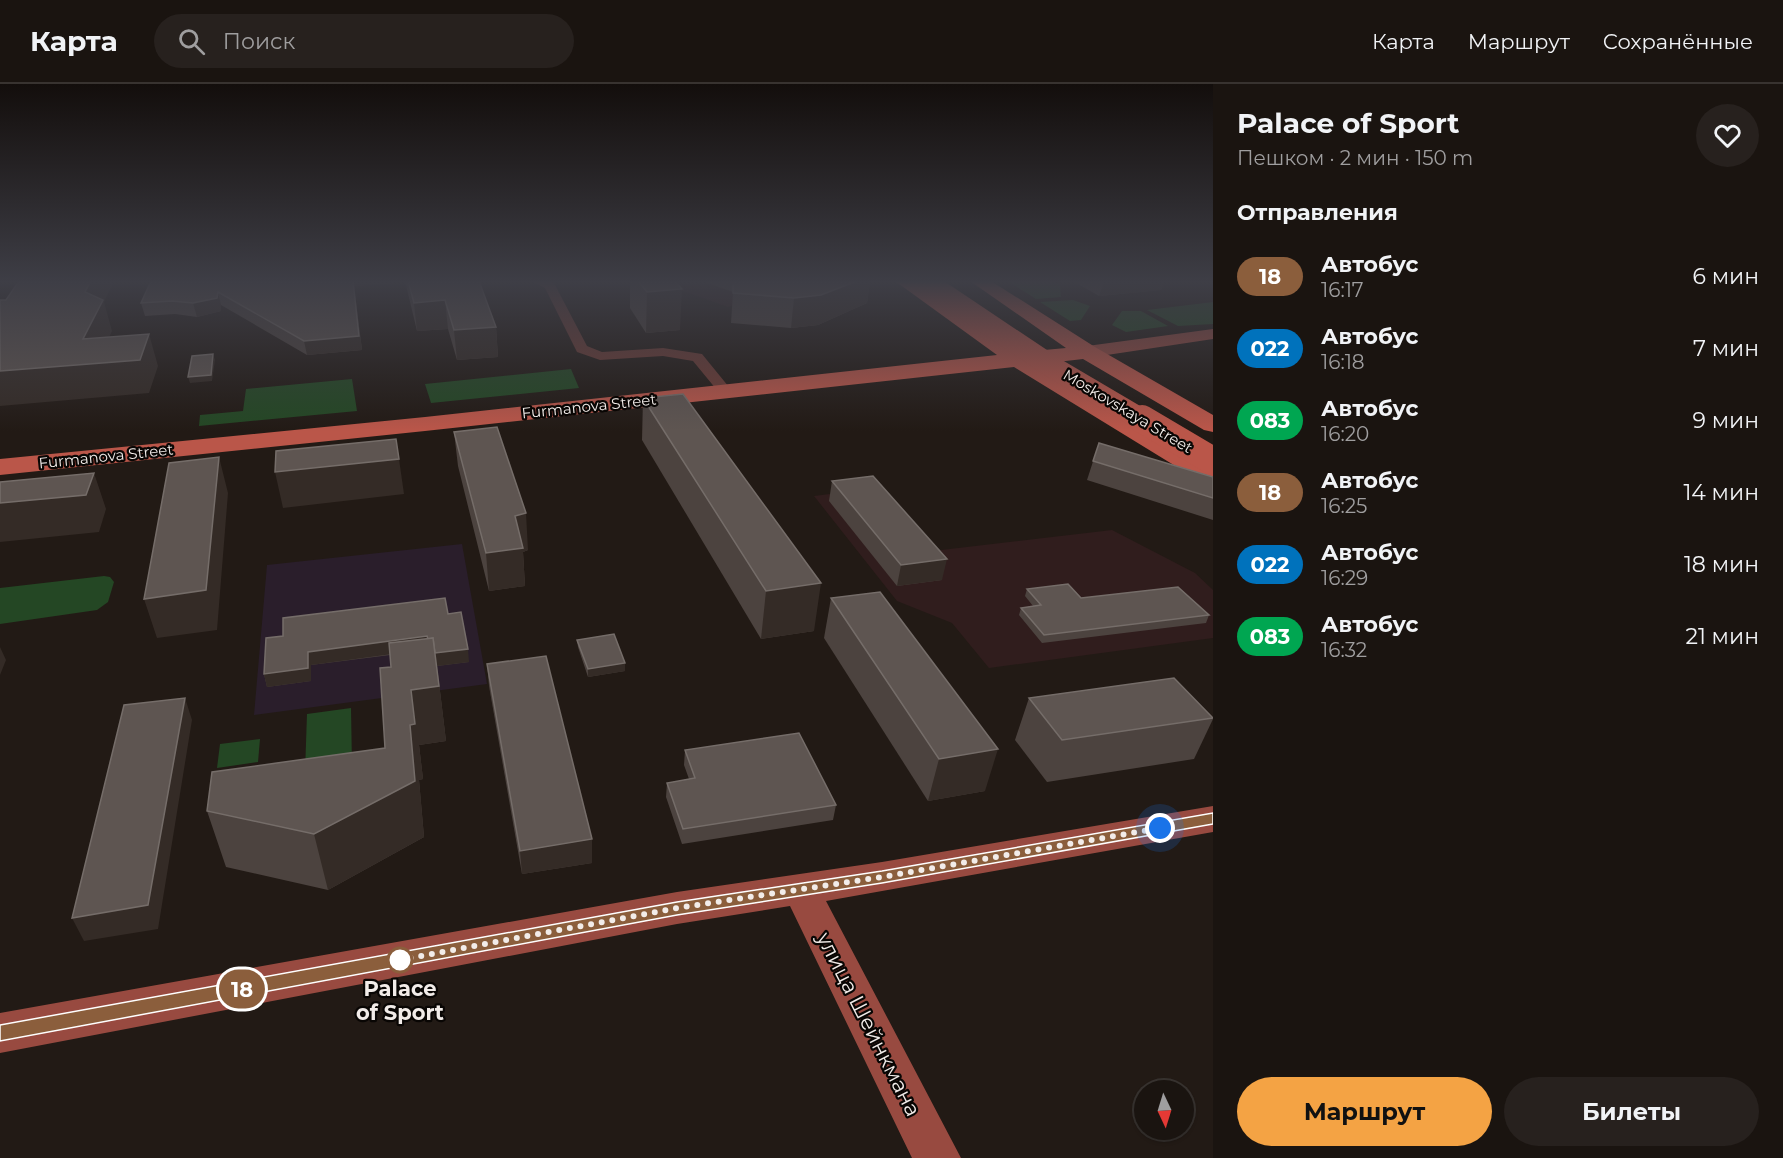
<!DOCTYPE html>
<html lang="ru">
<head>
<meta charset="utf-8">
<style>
  :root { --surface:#1a1410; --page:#27211e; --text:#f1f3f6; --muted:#9f9e9f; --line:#383330; --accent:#f4a344 }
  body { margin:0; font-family:Montserrat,sans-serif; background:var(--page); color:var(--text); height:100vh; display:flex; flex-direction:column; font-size:22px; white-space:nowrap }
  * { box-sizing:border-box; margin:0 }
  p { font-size:20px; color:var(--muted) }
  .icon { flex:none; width:33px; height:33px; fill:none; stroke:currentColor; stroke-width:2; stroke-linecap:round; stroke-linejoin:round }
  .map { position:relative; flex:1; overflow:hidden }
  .drawer { display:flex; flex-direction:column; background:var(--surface); width:570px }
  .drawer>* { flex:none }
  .badge { padding:0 12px; border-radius:20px; font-size:21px; line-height:39px }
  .needle { width:39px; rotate:176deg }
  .buttons { position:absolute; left:1134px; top:996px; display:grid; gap:12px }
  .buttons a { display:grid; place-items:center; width:60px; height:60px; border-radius:50%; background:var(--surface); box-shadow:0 2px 4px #0004,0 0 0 2px var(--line); font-size:30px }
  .you { position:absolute; width:30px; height:30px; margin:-15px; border:4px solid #fff; border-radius:50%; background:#1a73e8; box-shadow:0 0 0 9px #1a73e833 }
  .map>.badge { position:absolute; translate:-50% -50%; box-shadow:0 0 0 3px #fff }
  h2 { padding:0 24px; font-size:22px; line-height:54px }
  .round { display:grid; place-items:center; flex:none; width:63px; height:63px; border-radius:32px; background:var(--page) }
  .headline { display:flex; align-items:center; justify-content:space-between; height:102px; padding:0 24px }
  h1 { font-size:28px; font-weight:700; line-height:45px }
  .button { display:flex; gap:12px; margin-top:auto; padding:12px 24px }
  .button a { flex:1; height:69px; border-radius:36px; background:var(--accent); color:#111; font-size:24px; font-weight:700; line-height:69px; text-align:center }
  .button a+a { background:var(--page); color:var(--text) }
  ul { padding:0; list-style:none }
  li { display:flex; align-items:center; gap:18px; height:72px; padding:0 24px }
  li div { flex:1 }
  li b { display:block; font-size:22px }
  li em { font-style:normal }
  li .badge { min-width:66px; font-weight:700; text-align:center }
  header { display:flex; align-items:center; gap:36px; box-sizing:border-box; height:84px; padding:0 30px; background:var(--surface); border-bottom:2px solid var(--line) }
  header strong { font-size:28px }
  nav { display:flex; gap:33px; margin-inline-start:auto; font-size:21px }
  .search { width:420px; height:54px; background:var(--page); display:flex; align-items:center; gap:15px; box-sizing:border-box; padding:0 21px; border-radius:33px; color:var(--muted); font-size:22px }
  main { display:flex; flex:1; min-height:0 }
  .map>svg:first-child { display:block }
  .commercial { fill:#301d1d }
  .education { fill:#2a1e2b }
  .green { fill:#244724 }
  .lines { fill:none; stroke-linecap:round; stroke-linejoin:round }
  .street { fill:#6c3b34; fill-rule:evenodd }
  .secondary { fill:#984a40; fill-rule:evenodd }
  .primary { fill:#ba5649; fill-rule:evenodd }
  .primary-bridge-far1 { stroke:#ba5649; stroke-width:22 }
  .primary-bridge { stroke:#ba5649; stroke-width:28 }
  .wall { fill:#4c433f }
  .shaded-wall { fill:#342b26 }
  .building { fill:#5e5551; stroke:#756d69; stroke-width:1.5 }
  .line { fill:#8b5e3c; stroke:#fff; stroke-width:1.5 }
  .walk { stroke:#f2ece9; stroke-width:6; stroke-dasharray:0 10.8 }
  .stop-dot { fill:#fff; stroke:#8b5e3c; stroke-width:3 }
  .labels { text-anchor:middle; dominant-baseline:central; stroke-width:4.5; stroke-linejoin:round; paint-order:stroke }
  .far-street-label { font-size:15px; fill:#f2ece9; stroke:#090604 }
  .near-stop-label { font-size:21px; font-weight:bold; fill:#f2ece9; stroke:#090604 }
  .near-street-label { font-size:21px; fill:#f2ece9; stroke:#090604 }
</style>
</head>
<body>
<header>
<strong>Карта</strong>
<div class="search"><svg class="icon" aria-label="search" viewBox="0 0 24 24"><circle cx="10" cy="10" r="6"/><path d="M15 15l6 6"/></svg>Поиск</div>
<nav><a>Карта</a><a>Маршрут</a><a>Сохранённые</a></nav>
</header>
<main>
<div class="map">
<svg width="1213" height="1074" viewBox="0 0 1213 1074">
  <rect width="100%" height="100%" fill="#221a15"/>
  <!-- commercial -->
  <g class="commercial">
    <polygon points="655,197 737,197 771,209 728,223"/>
    <polygon points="877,404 933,467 1112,446 1195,489 1213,506 1213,554 989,584 952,539 897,517 814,412"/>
  </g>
  <!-- education -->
  <polygon class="education" points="462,460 487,600 254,631 267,481"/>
  <!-- green -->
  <g class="green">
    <polygon points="1008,197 1053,197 1060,201 1061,213 1036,215"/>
    <polygon points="1073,216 1090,222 1081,236 1070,237 1040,218"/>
    <polygon points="1213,218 1213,240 1178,242 1147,226"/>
    <polygon points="1122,227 1141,227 1168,242 1126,248 1112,241"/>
    <polygon points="571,285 579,304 431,319 425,300"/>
    <polygon points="352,295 357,327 199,342 200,331 243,327 246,305"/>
    <polygon points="104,492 110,493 114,498 108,518 97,526 0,540 0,504"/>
    <polygon points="351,624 352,682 305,689 307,630"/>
    <polygon points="260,655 258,678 217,684 220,660"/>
  </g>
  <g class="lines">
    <!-- street -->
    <polygon class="street" points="532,197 547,197 554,199 587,262 602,268 663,264 702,270 733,308 726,312 721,311 693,277 663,272 600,276 577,268 545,204"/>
    <!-- secondary -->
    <g class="secondary">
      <polygon points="1213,245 1213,255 1087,274 1080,272 1078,268 1080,264 1087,262"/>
      <polygon points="1213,722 1213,748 826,817 961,1074 912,1074 790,822 677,840 0,969 0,929 677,808 882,778"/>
    </g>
    <!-- primary -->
    <polygon class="primary" points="895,197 916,197 1022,268 1066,264 970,197 991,197 1095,263 1213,331 1213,348 1204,346 1083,275 1040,280 1213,382 1213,401 1203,399 1014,283 425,347 0,391 0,375 425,333 997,271"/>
    <!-- primary-bridge-far1 -->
    <polyline class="primary-bridge-far1" points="924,197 1054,284 1144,337"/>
    <!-- primary-bridge -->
    <polyline class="primary-bridge" points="1142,335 1213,377"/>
  </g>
  <!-- wall -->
  <g class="wall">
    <polygon points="151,197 394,199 354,202 362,266 307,271 221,221 221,227 197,233 175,230 145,232 141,219"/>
    <polygon points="405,197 479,197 496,243 498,273 457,276 448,245 417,247"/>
    <polygon points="630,197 675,197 680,246 646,249 630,224"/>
    <polygon points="702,197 870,197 867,219 818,241 791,244 731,239 733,208"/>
    <polygon points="1073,197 1164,197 1161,206 1099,212"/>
    <polygon points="643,314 814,547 761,555 642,356"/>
    <polygon points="454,348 528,466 523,468 525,502 489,507 458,382"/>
    <polygon points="1099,359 1213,393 1213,436 1087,396"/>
    <polygon points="832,397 942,496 897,502 829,417"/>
    <polygon points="1027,505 1081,514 1209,531 1206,539 1042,559 1019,531 1021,524 1033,522 1025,512"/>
    <polygon points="831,514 985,707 928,717 824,554"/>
    <polygon points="448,530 469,578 437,582 446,657 419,661 423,695 419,696 424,753 328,806 226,783 207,727 385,664 391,583 390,571 311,581 311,597 267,603 264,590"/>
    <polygon points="577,556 625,579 625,587 588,593 578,563"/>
    <polygon points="487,580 592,755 592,779 522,790 489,602"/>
    <polygon points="1029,614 1213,633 1213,635 1194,675 1047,698 1015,656"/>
    <polygon points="685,666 836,721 833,736 682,760 666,713 667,699 689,695 684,681"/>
  </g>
  <!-- shaded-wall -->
  <g class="shaded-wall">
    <polygon points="91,197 114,197 104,218 112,247 97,279 149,250 158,282 149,309 0,322 0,287 83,255 85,208"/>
    <polygon points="353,197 393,197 394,199 354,202 362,266 307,271 304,257"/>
    <polygon points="857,197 870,197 867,219 818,241 791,244 794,214"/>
    <polygon points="1104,197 1164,197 1161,206 1099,212"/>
    <polygon points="682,205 680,246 646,249 647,208"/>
    <polygon points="218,208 221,221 221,227 197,233 193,219"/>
    <polygon points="445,216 448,245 417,247 414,219"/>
    <polygon points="496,243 498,273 457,276 454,246"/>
    <polygon points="213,270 215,276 212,297 190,299 188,293"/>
    <polygon points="219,373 228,409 217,546 157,554 144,515"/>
    <polygon points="399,375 404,410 283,424 275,388"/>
    <polygon points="94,389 106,425 99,448 0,458 0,419"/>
    <polygon points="526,429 528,466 523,468 525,502 489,507 486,469 515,432"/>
    <polygon points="947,475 942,496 897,502 901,481"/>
    <polygon points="821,499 814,547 761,555 766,507"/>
    <polygon points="427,552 429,565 311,581 311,597 267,603 264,590 308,568"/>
    <polygon points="0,563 6,576 0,591"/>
    <polygon points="468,565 469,578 437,582 446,657 419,661 423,695 419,696 424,753 328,806 314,750 410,641 411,606 430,570"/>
    <polygon points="625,579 625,587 588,593 588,585"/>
    <polygon points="185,614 192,636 158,845 84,857 72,834"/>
    <polygon points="998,665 985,707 928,717 939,675"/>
    <polygon points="592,755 592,779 522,790 520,767"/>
  </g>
  <!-- building -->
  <g class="building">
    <polygon points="19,197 91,197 85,208 103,216 83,255 149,250 140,276 0,287 0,216 6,216"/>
    <polygon points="151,197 353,197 359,252 304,257 218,208 217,214 193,219 172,217 141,219"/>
    <polygon points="408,197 479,197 496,243 454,246 445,216 414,219"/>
    <polygon points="638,197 675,197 682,205 647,208"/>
    <polygon points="756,197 857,197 821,211 794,214 733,209 733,198"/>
    <polygon points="213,270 211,291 188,293 192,272"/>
    <polygon points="683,310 821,499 766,507 643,314"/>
    <polygon points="497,343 526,429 515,432 523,464 486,469 454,348"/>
    <polygon points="396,355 399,375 275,388 276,367"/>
    <polygon points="1099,359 1213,393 1213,414 1093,377"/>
    <polygon points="219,373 206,506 144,515 169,379"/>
    <polygon points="94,389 86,411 0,419 0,398"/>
    <polygon points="873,392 947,475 901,481 832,397"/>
    <polygon points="1068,500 1081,514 1178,503 1209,531 1044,551 1021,524 1041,521 1027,505"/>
    <polygon points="880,508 998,665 939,675 831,514"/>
    <polygon points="445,514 448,530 461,528 468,565 435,569 433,554 428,555 427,552 308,568 308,584 264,590 266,554 283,552 283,534"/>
    <polygon points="614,550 625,579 588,585 577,556"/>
    <polygon points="433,554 439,602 411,606 415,640 410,641 415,697 314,750 207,727 212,688 385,664 380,584 391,583 389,559"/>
    <polygon points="546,572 592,755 520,767 487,580"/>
    <polygon points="1174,594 1213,634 1062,656 1029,614"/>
    <polygon points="185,614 148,821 72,834 124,621"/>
    <polygon points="799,649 836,721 683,745 667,699 695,694 685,666"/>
  </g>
  <!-- sky -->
  <linearGradient id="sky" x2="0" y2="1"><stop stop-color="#130e0c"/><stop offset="0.57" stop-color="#3e3e46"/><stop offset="1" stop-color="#3e3e46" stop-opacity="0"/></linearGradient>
  <rect width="1213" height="347" fill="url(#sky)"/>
  <!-- line -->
  <polygon class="line" points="1213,729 1213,740 882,799 677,831 0,957 0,941 677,818 882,787"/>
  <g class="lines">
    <!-- walk -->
    <polyline class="walk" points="400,876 677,824 882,793 1160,744"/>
  </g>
  <!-- markers -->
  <circle class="stop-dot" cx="400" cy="876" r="12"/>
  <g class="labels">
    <!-- far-street labels -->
    <g class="far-street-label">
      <text transform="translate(589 322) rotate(-6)">Furmanova Street</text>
      <text transform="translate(1128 327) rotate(31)">Moskovskaya Street</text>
      <text transform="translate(106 372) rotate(-6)">Furmanova Street</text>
    </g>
    <!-- near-stop labels -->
    <g class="near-stop-label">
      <text x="400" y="904">Palace<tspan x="400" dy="24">of Sport</tspan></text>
    </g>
    <!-- near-street labels -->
    <g class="near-street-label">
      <text transform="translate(869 940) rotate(63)">улица Шейнкмана</text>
    </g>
  </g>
</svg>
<div class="buttons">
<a><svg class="needle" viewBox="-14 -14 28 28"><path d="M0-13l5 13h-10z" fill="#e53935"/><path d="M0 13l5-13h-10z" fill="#9f9e9f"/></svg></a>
</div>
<div class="you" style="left:1160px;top:744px"></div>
<b class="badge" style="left:242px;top:905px;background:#8b5e3c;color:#fff">18</b>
</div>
<section class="drawer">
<div class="headline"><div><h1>Palace of Sport</h1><p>Пешком · 2 мин · 150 m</p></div><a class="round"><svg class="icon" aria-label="heart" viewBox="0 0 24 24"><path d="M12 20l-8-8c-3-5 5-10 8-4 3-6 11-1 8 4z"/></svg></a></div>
<h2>Отправления</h2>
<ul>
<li><span class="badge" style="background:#8b5e3c;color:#fff">18</span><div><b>Автобус</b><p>16:17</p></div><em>6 мин</em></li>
<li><span class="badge" style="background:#0072bc;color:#fff">022</span><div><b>Автобус</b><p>16:18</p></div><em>7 мин</em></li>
<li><span class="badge" style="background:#00a651;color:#fff">083</span><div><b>Автобус</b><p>16:20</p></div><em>9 мин</em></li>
<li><span class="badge" style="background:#8b5e3c;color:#fff">18</span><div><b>Автобус</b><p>16:25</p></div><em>14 мин</em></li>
<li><span class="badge" style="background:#0072bc;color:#fff">022</span><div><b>Автобус</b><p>16:29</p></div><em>18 мин</em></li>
<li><span class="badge" style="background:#00a651;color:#fff">083</span><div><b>Автобус</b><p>16:32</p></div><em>21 мин</em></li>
</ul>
<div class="button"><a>Маршрут</a><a>Билеты</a></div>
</section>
</main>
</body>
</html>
